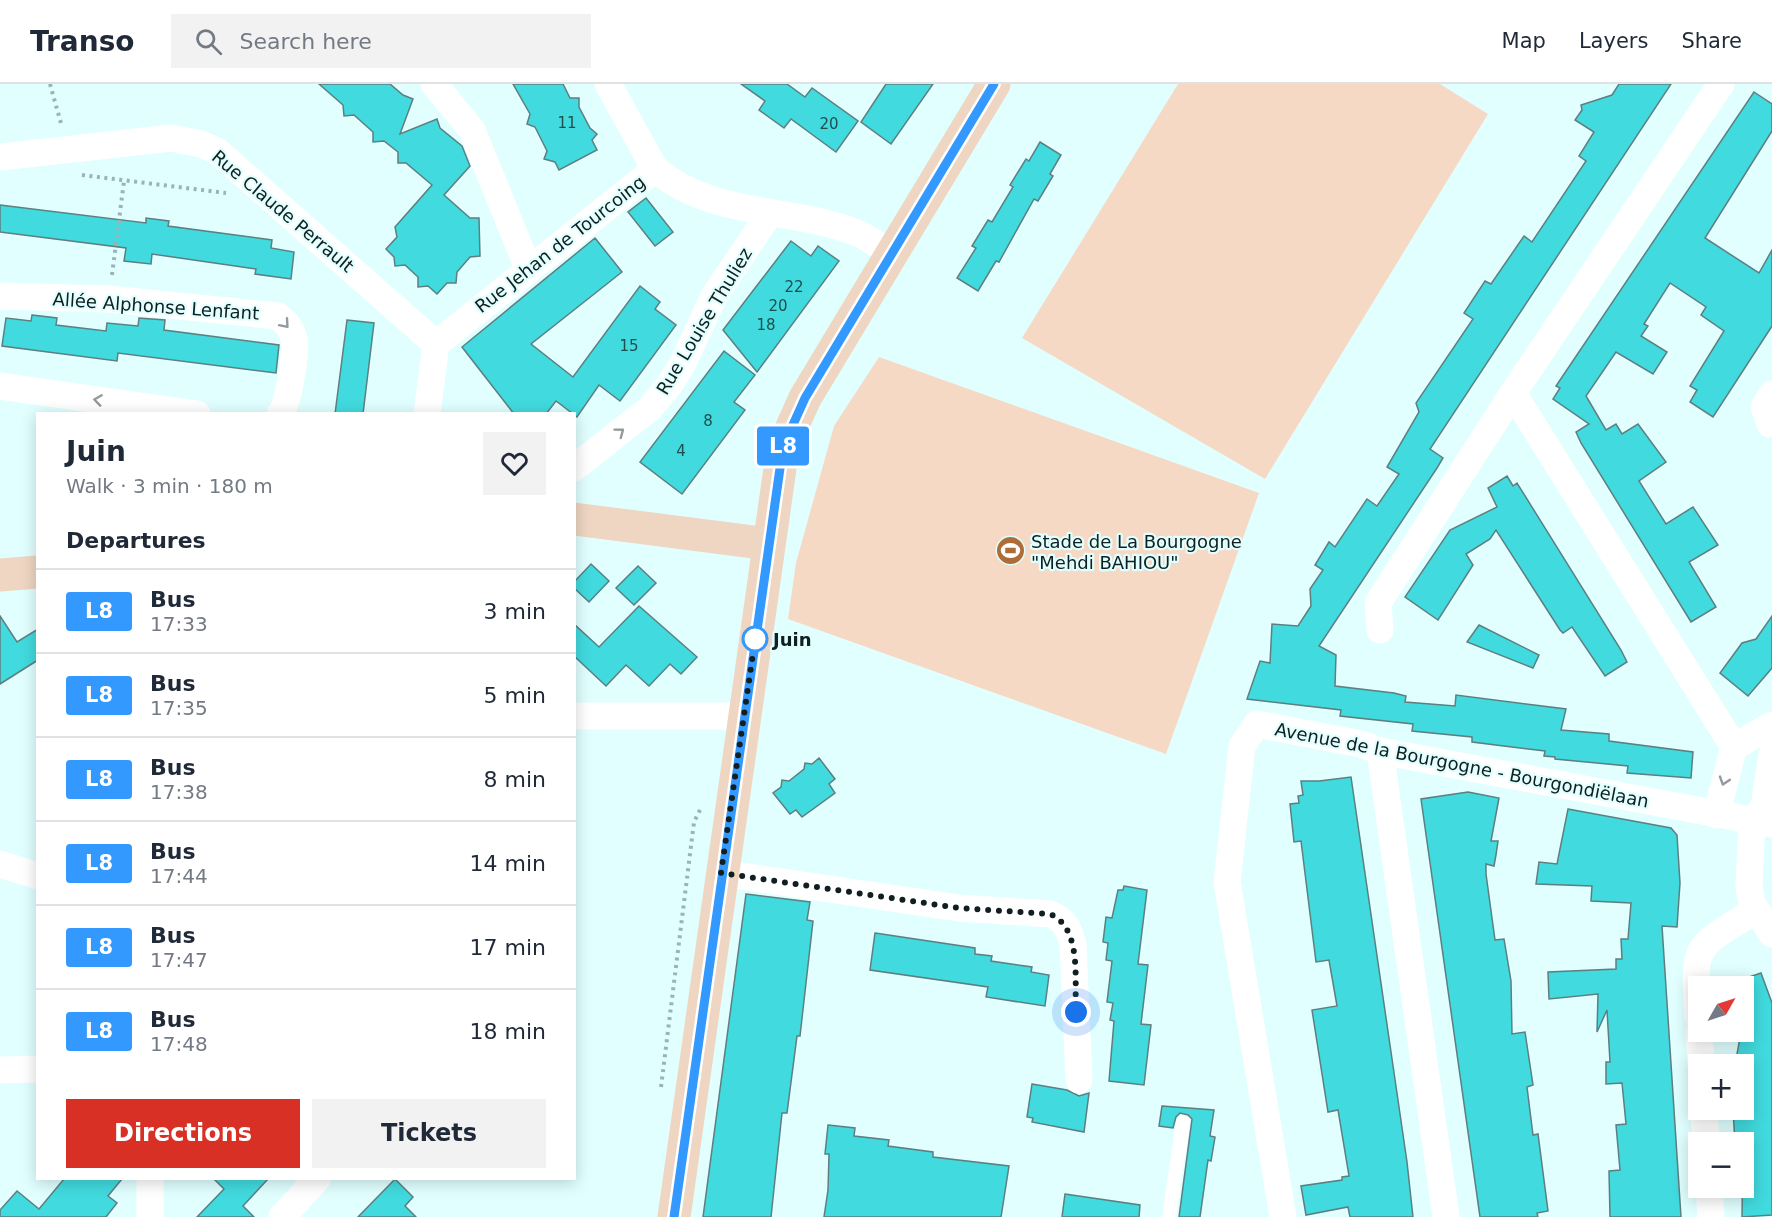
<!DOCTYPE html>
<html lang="en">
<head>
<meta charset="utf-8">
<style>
  :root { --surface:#fff; --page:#f2f2f3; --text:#1f2937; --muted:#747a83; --line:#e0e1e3; --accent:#d93025 }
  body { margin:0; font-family:"DejaVu Sans",sans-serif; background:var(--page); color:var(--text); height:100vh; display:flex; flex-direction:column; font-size:22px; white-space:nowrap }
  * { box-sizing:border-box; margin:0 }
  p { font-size:20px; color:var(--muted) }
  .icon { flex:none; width:33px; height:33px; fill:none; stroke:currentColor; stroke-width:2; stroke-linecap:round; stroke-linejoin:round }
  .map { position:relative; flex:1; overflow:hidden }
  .details { position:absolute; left:36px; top:328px; width:540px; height:768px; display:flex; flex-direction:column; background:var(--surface); border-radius:0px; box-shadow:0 3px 15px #0003 }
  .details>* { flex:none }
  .badge { padding:0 12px; border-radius:4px; font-size:21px; line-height:39px }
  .needle { width:39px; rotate:51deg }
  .tools { position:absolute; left:1688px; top:892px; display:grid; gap:12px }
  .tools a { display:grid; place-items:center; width:66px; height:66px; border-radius:0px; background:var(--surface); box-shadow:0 3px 15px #0003; font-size:30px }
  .you { position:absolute; width:30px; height:30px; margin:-15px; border:4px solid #fff; border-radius:50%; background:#1a73e8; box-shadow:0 0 0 9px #1a73e833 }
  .map>.badge { position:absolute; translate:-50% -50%; box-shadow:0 0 0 3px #fff }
  h2 { padding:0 30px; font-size:22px; line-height:54px }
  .round { display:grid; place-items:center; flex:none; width:63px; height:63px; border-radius:0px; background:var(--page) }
  .overview { display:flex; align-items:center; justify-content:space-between; height:102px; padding:0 30px }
  h1 { font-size:28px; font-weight:700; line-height:45px }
  .action { display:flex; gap:12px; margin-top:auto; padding:12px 30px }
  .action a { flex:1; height:69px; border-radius:0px; background:var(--accent); color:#fff; font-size:24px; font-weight:700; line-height:69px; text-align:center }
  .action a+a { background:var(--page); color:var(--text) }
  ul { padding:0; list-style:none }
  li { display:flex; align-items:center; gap:18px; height:84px; padding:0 30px; border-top:2px solid var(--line) }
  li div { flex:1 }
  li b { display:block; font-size:22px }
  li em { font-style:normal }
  li .badge { min-width:66px; font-weight:700; text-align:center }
  header { display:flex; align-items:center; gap:36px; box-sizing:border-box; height:84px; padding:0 30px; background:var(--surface); border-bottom:2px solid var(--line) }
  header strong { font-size:28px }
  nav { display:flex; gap:33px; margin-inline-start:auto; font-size:21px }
  .search { width:420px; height:54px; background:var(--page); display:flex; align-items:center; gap:15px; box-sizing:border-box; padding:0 21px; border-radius:0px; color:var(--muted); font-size:22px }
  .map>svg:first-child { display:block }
  .green { fill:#f6d9c4 }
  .building { fill:#41dade; stroke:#5d7f80; stroke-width:1.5 }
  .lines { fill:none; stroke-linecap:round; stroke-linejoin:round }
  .path { stroke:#9bb3b4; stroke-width:4; stroke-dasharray:3 4.5; stroke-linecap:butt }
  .lane { stroke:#fff; stroke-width:14 }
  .street { stroke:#fff; stroke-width:27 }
  .secondary { stroke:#eed6c2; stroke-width:33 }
  .oneway { stroke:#949a9b }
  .line-casing { stroke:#fff; stroke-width:14 }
  .line { stroke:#39f; stroke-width:9 }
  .walk { stroke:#111f20; stroke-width:6; stroke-dasharray:0 10.8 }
  .stop-dot { fill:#fff; stroke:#39f; stroke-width:3 }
  .labels { text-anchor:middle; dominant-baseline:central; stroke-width:4.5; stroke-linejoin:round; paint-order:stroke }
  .number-label { font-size:15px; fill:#1d4e50 }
  .street-label { font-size:18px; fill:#111f20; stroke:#e1ffff }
  .poi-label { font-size:18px; fill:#111f20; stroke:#e1ffff; text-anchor:start }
  .stop-label { font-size:18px; font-weight:bold; fill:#111f20; stroke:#e1ffff; text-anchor:start }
</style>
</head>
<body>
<header>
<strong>Transo</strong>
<div class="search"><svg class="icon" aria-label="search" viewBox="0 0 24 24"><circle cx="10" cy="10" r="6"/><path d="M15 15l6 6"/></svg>Search here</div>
<nav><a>Map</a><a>Layers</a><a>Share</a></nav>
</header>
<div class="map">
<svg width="1772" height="1133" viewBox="0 0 1772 1133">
  <rect width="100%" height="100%" fill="#e1ffff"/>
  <!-- green -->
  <g class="green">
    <polygon points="1178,0 1440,0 1488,30 1265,395 1022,254"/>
    <polygon points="879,273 1259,409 1166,670 788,535 796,479 834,342"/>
  </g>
  <!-- building -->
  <g class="building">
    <polygon points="319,0 390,0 403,11 413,15 400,50 437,35 440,44 462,62 470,82 444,111 470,134 479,134 480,172 470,173 457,188 456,199 447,199 437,210 428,202 418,203 418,193 405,181 395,182 394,173 386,165 397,153 395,143 432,101 406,79 398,79 398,68 384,57 373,58 373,48 354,31 344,32 343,21"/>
    <polygon points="513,0 563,0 570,14 579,14 579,23 590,44 597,50 592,56 597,66 559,86 555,78 544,75 547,67 535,43 527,40 530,30"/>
    <polygon points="741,0 787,0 805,13 812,4 858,37 836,68 791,35 784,44 759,26 765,17"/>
    <polygon points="886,0 933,0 891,60 861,38"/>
    <polygon points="1619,0 1671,0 1430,365 1443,374 1437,384 1319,562 1336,571 1335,602 1394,609 1406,612 1405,618 1455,622 1456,611 1566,625 1561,646 1609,650 1609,657 1693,668 1691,694 1627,689 1628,682 1555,675 1555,673 1544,672 1545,667 1472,658 1472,653 1412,647 1413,640 1340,632 1341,626 1247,615 1260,577 1270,579 1272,540 1298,542 1311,522 1310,505 1323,486 1315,481 1329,458 1335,463 1367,415 1377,422 1399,390 1387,383 1419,328 1416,319 1473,235 1464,229 1485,197 1491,200 1524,152 1532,158 1586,77 1579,72 1594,48 1575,36 1582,26 1581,21 1612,11"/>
    <polygon points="1754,8 1772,20 1772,47 1705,154 1759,189 1772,166 1772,242 1713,333 1690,318 1697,306 1690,302 1724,247 1701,231 1706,223 1670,199 1644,240 1648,242 1641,252 1667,268 1653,290 1616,268 1586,312 1606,346 1616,340 1622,350 1638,340 1666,378 1639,397 1666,440 1693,423 1718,461 1689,478 1716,523 1691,538 1581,359 1576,348 1589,340 1553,315 1560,304 1556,302"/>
    <polygon points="1040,58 1061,71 1050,90 1053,92 1038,117 1034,115 999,178 996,177 978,207 957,194 976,164 972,162 988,136 992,138 1013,103 1010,101 1026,75 1029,77"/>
    <polygon points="646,114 673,148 655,162 628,128"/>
    <polygon points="0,121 146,139 146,134 169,137 168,142 272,156 271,164 294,168 291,195 255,190 256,185 152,170 151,180 124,177 126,164 0,148"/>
    <polygon points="595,154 622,188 531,260 573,293 640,202 660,218 655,225 676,241 620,317 599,301 577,333 556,317 546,330 514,330 462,263"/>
    <polygon points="791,157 811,172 818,162 839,177 757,288 723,246"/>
    <polygon points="32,231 57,234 56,241 106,247 107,239 138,242 139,234 165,236 164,246 279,261 276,289 118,269 117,277 2,262 6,234 31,237"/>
    <polygon points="347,236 374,239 363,330 335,330"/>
    <polygon points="724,267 755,291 734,318 745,326 682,410 640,378"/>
    <polygon points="1507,392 1513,402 1517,399 1621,566 1627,578 1605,592 1572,543 1563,549 1560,546 1496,446 1490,455 1466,470 1473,481 1438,536 1405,513 1450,446 1497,423 1488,404"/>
    <polygon points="591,480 609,497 589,518 574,504 574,498"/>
    <polygon points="638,482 656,499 634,521 616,504"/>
    <polygon points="639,522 697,573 681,590 670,580 649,602 626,581 606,602 574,572 574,540 599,563"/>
    <polygon points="0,532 17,558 38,545 38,576 0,600"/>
    <polygon points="1772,532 1772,584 1748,612 1720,589 1742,559 1756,555"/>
    <polygon points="1479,541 1539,571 1533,584 1467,558"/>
    <polygon points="819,674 835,695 829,700 835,709 802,733 796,726 790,730 773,709 781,703 782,696 789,697 804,685 805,679 812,680"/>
    <polygon points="1351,693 1407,1078 1413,1133 1350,1133 1348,1123 1306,1131 1301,1102 1342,1096 1342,1093 1349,1092 1338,1026 1328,1028 1312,926 1337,922 1329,876 1316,878 1301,757 1294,758 1290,720 1299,719 1298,712 1303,711 1301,697 1319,697"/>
    <polygon points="1468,708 1499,714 1491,757 1498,757 1496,771 1494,782 1486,780 1486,790 1495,856 1504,855 1511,897 1512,950 1525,948 1533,1001 1527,1003 1533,1051 1538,1050 1548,1127 1537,1129 1538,1133 1480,1133 1421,715"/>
    <polygon points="1568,725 1671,744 1677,751 1680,799 1677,843 1662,842 1681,1133 1610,1133 1609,1087 1620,1086 1616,1041 1626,1040 1622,999 1606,1000 1606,978 1610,978 1607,926 1597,948 1598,910 1549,915 1548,888 1616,885 1616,875 1622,875 1621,855 1628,855 1631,819 1591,817 1592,802 1536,800 1539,778 1557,780"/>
    <polygon points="1124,802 1147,806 1138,880 1148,881 1141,940 1151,941 1144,1001 1109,997 1114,937 1110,936 1113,919 1107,918 1112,877 1106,876 1108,859 1103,858 1106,833 1112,834 1118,806 1123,806"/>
    <polygon points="746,810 810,818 807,836 813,837 800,952 797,952 787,1029 782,1029 771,1133 703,1133"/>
    <polygon points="875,849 975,864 975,870 992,872 991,877 1032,883 1031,888 1049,891 1045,922 986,913 988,903 870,886"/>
    <polygon points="1761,889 1772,919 1772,1131 1742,1133 1743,1059 1735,1059 1733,1026 1743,1026 1743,981 1735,981 1741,948 1743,948 1743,895"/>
    <polygon points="1032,1000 1067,1006 1079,1012 1089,1009 1084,1048 1032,1038 1033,1034 1027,1033"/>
    <polygon points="1162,1022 1214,1026 1210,1052 1215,1053 1211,1077 1208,1076 1200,1133 1179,1133 1192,1035 1188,1031 1180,1029 1176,1033 1173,1044 1159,1042"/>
    <polygon points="828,1041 855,1044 854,1052 889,1056 888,1062 933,1068 933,1073 1009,1082 1001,1133 824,1133 828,1106 829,1070 825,1070"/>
    <polygon points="64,1095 122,1095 108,1112 117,1119 106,1133 0,1133 0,1126 17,1107 39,1125"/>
    <polygon points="214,1095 268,1095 243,1122 254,1133 197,1133 224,1105"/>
    <polygon points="395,1095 413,1113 405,1122 416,1133 358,1133"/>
    <polygon points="1065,1110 1140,1121 1139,1133 1062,1133"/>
  </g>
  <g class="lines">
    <!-- path -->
    <g class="path">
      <polyline points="50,0 62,43"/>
      <polyline points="82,91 226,109"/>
      <polyline points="112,191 124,97"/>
      <polyline points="661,1003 694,738 701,724"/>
    </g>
    <!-- lane -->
    <polyline class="lane" points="1169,1133 1183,1038"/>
    <!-- street -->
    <g class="street">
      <polyline points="434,0 472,46 528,184"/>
      <polyline points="608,0 655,85"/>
      <polyline points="1721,0 1513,309 1734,663"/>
      <polyline points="0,73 171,54 201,60 217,67 436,260 427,330"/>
      <path d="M 0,212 L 109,215 L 278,232 C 286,238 292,245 294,255 C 296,270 289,319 280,330"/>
      <path d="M 436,260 L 655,85 C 711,133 789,123 855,148 C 868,153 879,162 890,169"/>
      <polyline points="0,302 197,330"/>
      <polyline points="1770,340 1764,323 1772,310"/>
      <polyline points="574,384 649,325 668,303 683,279 714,212 770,129"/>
      <polyline points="1380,546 1378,519 1513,309"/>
      <polyline points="574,632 744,632"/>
      <polyline points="1380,667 1446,1133"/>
      <polyline points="1772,671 1764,723 1752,737 1749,803 1752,819 1772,850"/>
      <polyline points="1716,731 1734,663 1772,641"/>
      <polyline points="0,780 38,792"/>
      <path d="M 721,789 L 959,824 L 1050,830 C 1065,836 1069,845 1073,860 L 1079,996"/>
      <path d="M 1698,932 C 1693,858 1694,865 1756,826"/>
      <polyline points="1699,948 1701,981"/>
      <polyline points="0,986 38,985"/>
      <polyline points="1704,1026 1706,1059"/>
      <polyline points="150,1095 150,1133"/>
      <polyline points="1709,1104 1711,1133"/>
      <polyline points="282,1133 317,1095"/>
      <polyline points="1283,1133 1227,798 1242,662 1257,640 1361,660 1380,667 1772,740"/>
    </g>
    <!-- secondary -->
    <g class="secondary">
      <polyline points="574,435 768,460"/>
      <polyline points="0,491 38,488"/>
      <polyline points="674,1133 783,363 805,314 994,0"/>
    </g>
  </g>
  <!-- one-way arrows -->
  <defs><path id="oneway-chevron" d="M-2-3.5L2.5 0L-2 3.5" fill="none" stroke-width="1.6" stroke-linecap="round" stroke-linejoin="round" transform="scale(1.5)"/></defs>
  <g class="oneway">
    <use href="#oneway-chevron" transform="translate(285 240) rotate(49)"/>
    <use href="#oneway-chevron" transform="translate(98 316) rotate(-172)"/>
    <use href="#oneway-chevron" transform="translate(620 348) rotate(-37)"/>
    <use href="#oneway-chevron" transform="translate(1724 697) rotate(108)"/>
  </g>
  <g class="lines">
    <defs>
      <polyline id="line" points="674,1133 783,363 805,314 994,0"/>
    </defs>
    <!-- line casing -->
    <use href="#line" class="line-casing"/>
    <!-- line -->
    <use href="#line" class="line"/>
    <!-- walk -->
    <path class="walk" d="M 755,555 L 756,549 L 721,789 L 959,824 L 1050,830 C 1083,844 1074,898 1076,928"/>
  </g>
  <!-- icons -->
  <defs>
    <symbol id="stadium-disc" viewBox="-11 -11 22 22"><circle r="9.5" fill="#ae6d38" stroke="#e1ffff"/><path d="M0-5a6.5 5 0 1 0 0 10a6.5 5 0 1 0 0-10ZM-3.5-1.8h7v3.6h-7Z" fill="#fff"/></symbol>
  </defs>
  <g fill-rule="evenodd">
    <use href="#stadium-disc" x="994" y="450" width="33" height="33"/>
  </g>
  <!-- markers -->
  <circle class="stop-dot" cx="755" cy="555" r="12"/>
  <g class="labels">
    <!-- number labels -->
    <g class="number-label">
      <text x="567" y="39">11</text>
      <text x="829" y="40">20</text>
      <text x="794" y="203">22</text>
      <text x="778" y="222">20</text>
      <text x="766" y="241">18</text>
      <text x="629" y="262">15</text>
      <text x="708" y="337">8</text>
      <text x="681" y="367">4</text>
    </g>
    <!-- street labels -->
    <g class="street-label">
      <text transform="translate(283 127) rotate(40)">Rue Claude Perrault</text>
      <text transform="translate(560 160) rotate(-38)">Rue Jehan de Tourcoing</text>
      <text transform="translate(156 222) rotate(4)">Allée Alphonse Lenfant</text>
      <text transform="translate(704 237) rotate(-59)">Rue Louise Thuliez</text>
      <text transform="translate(1462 681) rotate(11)">Avenue de la Bourgogne - Bourgondiëlaan</text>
    </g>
    <!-- poi labels -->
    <g class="poi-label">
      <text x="1031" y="457">Stade de La Bourgogne<tspan x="1031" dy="21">"Mehdi BAHIOU"</tspan></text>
    </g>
    <!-- stop labels -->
    <g class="stop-label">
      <text x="773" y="555">Juin</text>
    </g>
  </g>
</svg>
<div class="tools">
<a><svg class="needle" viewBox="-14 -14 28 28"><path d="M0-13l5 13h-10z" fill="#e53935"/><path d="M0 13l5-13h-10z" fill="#747a83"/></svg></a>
<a>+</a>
<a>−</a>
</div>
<div class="you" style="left:1076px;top:928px"></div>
<b class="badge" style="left:783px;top:362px;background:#39f;color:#fff">L8</b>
<section class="details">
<div class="overview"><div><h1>Juin</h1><p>Walk · 3 min · 180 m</p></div><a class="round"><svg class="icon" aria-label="heart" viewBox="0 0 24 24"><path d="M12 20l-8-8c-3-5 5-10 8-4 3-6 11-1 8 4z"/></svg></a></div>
<h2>Departures</h2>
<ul>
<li><span class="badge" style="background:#39f;color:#fff">L8</span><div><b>Bus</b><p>17:33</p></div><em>3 min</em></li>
<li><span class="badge" style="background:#39f;color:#fff">L8</span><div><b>Bus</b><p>17:35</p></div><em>5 min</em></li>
<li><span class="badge" style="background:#39f;color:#fff">L8</span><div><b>Bus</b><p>17:38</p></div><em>8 min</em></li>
<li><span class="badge" style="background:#39f;color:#fff">L8</span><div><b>Bus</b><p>17:44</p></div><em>14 min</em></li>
<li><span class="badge" style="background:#39f;color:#fff">L8</span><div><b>Bus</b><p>17:47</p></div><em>17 min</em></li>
<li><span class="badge" style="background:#39f;color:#fff">L8</span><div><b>Bus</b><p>17:48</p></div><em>18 min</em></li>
</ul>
<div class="action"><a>Directions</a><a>Tickets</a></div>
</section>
</div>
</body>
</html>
